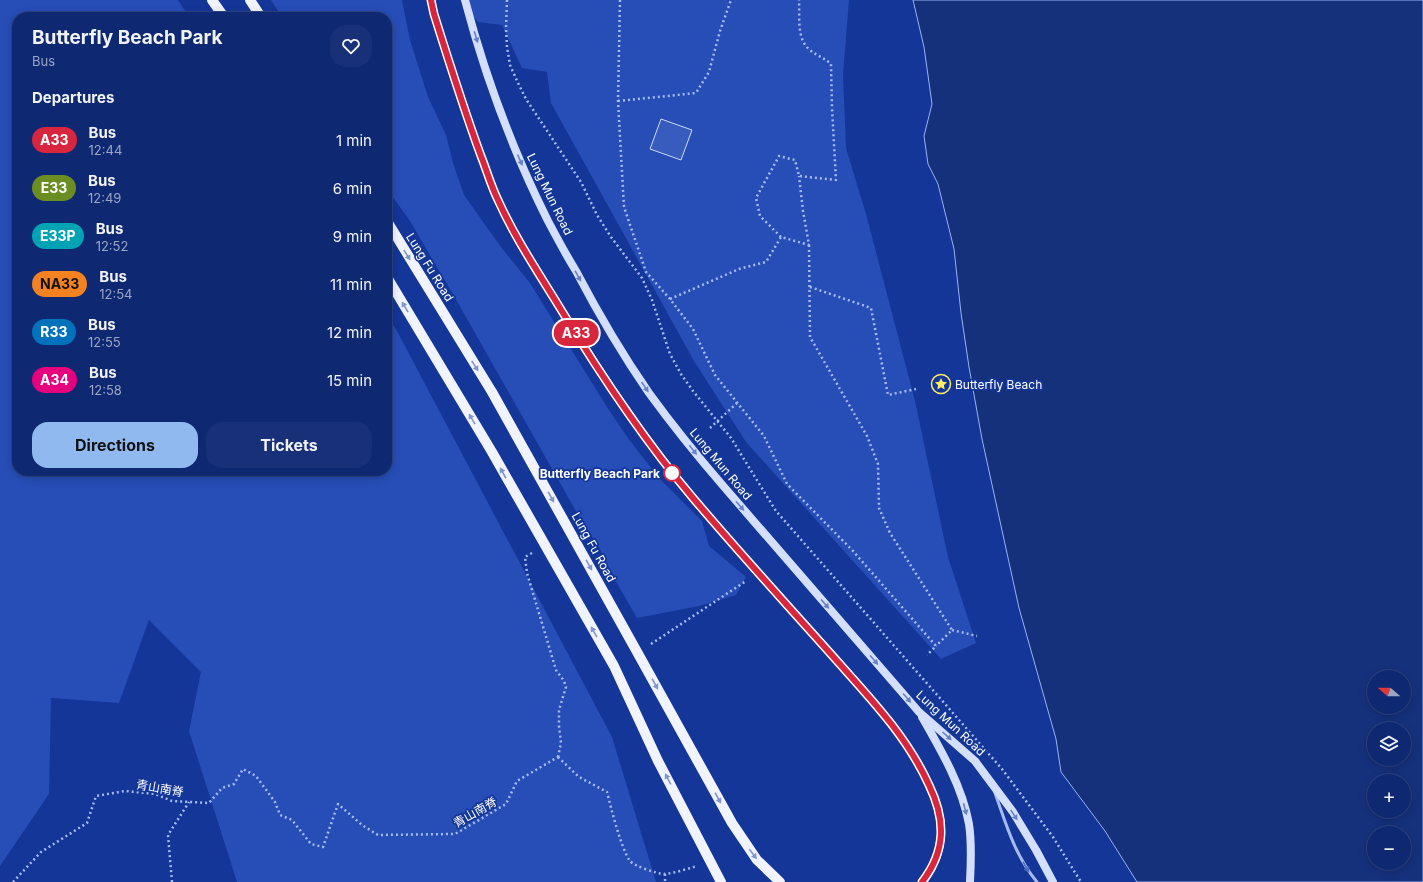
<!DOCTYPE html>
<html lang="en">
<head>
<meta charset="utf-8">
<style>
  :root { --surface:#0e2872; --page:#173077; --text:#f1f3f6; --muted:#9ba6c4; --line:#2e4484; --accent:#90b9f0 }
  body { margin:0; font-family:Inter,"Noto Sans TC",sans-serif; background:var(--page); color:var(--text); height:100vh; display:flex; flex-direction:column; font-size:15px; white-space:nowrap }
  * { box-sizing:border-box; margin:0 }
  p { font-size:13px; color:var(--muted) }
  .icon { flex:none; width:22px; height:22px; fill:none; stroke:currentColor; stroke-width:2; stroke-linecap:round; stroke-linejoin:round }
  .map { position:relative; flex:1; overflow:hidden }
  .details { position:absolute; left:12px; top:12px; width:380px; height:464px; display:flex; flex-direction:column; background:var(--surface); border-radius:16px; box-shadow:0 2px 10px #0003,0 0 0 1px var(--line) }
  .details>* { flex:none }
  .badge { padding:0 8px; border-radius:13px; font-size:14px; line-height:26px }
  .needle { width:26px; rotate:290deg }
  .tools { position:absolute; left:1367px; top:670px; display:grid; gap:8px }
  .tools a { display:grid; place-items:center; width:44px; height:44px; border-radius:50%; background:var(--surface); box-shadow:0 2px 10px #0003,0 0 0 1px var(--line); font-size:20px }
  .map>.badge { position:absolute; translate:-50% -50%; box-shadow:0 0 0 2px #fff }
  h2 { padding:0 20px; font-size:15px; line-height:36px }
  .round { display:grid; place-items:center; flex:none; width:42px; height:42px; border-radius:16px; background:var(--page) }
  .head { display:flex; align-items:center; justify-content:space-between; height:68px; padding:0 20px }
  h1 { font-size:19px; font-weight:700; line-height:30px }
  .action { display:flex; gap:8px; margin-top:auto; padding:8px 20px }
  .action a { flex:1; height:46px; border-radius:16px; background:var(--accent); color:#111; font-size:16px; font-weight:700; line-height:46px; text-align:center }
  .action a+a { background:var(--page); color:var(--text) }
  ul { padding:0; list-style:none }
  li { display:flex; align-items:center; gap:12px; height:48px; padding:0 20px }
  li div { flex:1 }
  li b { display:block; font-size:15px }
  li em { font-style:normal }
  li .badge { min-width:44px; font-weight:700; text-align:center }
  .map>svg:first-child { display:block }
  .green { fill:#264eb6 }
  .water { fill:#16317c; stroke:#97b3f6; fill-rule:evenodd }
  .building { fill:#375cbe; stroke:#cddbfd }
  .lines { fill:none; stroke-linecap:round; stroke-linejoin:round }
  .path { stroke:#a5bbf3; stroke-width:2.5; stroke-dasharray:2 3; stroke-linecap:butt }
  .lane { stroke:#a5bbf3; stroke-width:3 }
  .secondary { stroke:#d4dffd; stroke-width:8 }
  .primary { stroke:#f1f4ff; stroke-width:10 }
  .oneway { fill:#6a82c5 }
  .oneway2 { fill:#8295cc }
  .oneway3 { fill:#4d6bbc }
  .line-casing { stroke:#fff; stroke-width:9 }
  .line { stroke:#d7263d; stroke-width:6 }
  .stop-dot { fill:#fff; stroke:#d7263d; stroke-width:2 }
  .labels { text-anchor:middle; dominant-baseline:central; stroke-width:3.5; stroke-linejoin:round; paint-order:stroke }
  .street-label { font-size:12px; fill:#fff; stroke:#133698 }
  .poi-label { font-size:12px; fill:#fff; stroke:#133698; text-anchor:start }
  .stop-label { font-size:12px; font-weight:bold; fill:#fff; stroke:#133698; text-anchor:end }
</style>
</head>
<body>
<div class="map">
<svg width="1423" height="882" viewBox="0 0 1423 882">
  <rect width="100%" height="100%" fill="#133698"/>
  <!-- green -->
  <g class="green">
    <polygon points="0,0 178,0 189,17 17,17 17,471 387,471 387,316 397,331 612,737 656,882 237,882 189,731 201,672 149,620 119,703 51,698 49,794 0,866"/>
    <polygon points="271,0 402,0 410,40 428,97 446,135 453,163 464,195 501,247 530,283 607,407 630,441 660,479 702,521 709,546 746,577 736,595 699,606 637,618 615,580 599,547 581,520 454,296 410,221 387,189 387,17 282,17"/>
    <polygon points="460,0 849,0 843,75 846,148 866,214 915,401 948,557 976,643 941,659 746,442 694,361 551,103 547,72 522,68 502,25 478,22"/>
  </g>
  <!-- water -->
  <path class="water" d="M 913,0 L 1423,0 L 1423,882 L 1137,882 L 1105,831 L 1061,772 L 1056,739 L 1019,608 L 982,439 L 969,367 L 961,313 L 954,249 L 938,184 L 928,164 L 924,136 L 932,104 L 924,47 ZM 1374,677 L 1404,677 L 1404,707 L 1374,707 ZM 1374,729 L 1404,729 L 1404,759 L 1374,759 ZM 1374,781 L 1404,781 L 1404,811 L 1374,811 ZM 1374,833 L 1404,833 L 1404,863 L 1374,863 Z"/>
  <!-- building -->
  <polygon class="building" points="661,119 692,130 681,160 650,149"/>
  <g class="lines">
    <!-- path -->
    <g class="path">
      <polyline points="507,0 506,28 507,47 510,65 518,83 526,99 581,182 597,215 611,237 642,278 652,300 670,354 681,374 693,391 731,438 776,511 1002,769 1053,837 1081,882"/>
      <polyline points="620,0 618,101 624,207 646,272 670,299 693,329 715,375 764,436 787,484 853,551 936,646 927,655"/>
      <polyline points="618,101 696,93 709,72 720,31 731,0"/>
      <path d="M 781,237 L 760,216 L 756,198 L 779,156 L 795,160 L 799,176 L 836,180 L 832,108 L 831,64 C 823,57 817,56 810,50 C 796,39 800,17 799,0"/>
      <polyline points="809,245 810,337 867,436 878,464 879,508 890,533 952,630 936,646"/>
      <polyline points="810,287 871,308 888,395 916,389"/>
      <polyline points="670,299 739,269 766,262 781,237 809,245 803,211 799,176"/>
      <polyline points="710,428 737,403"/>
      <polyline points="532,553 525,557 527,573 556,670 564,681 566,687 559,710 559,726 561,743 558,757"/>
      <polyline points="952,630 977,636"/>
      <polyline points="651,644 746,581"/>
      <path d="M 558,757 L 579,777 L 607,792 C 611,808 621,848 630,861 C 634,866 658,874 664,874 C 675,873 687,869 697,866"/>
      <polyline points="665,874 665,882"/>
      <polyline points="13,882 41,852 87,823 96,796 125,791 155,794 172,801 209,803 222,788 234,784 243,769 256,776 275,802 280,815 292,820 311,844 323,847 338,804 362,825 378,835 455,834 506,804 517,781 558,757"/>
      <polyline points="172,882 168,835 189,802"/>
    </g>
    <!-- lane -->
    <path class="lane" d="M 995,793 C 1006,824 1015,856 1037,882"/>
    <!-- secondary -->
    <g class="secondary">
      <path d="M 431,0 L 434,14 C 449,62 464,110 481,156 C 487,171 491,186 498,200 C 514,236 536,269 557,303 C 599,371 642,437 693,498 C 739,552 787,604 834,657 C 869,697 907,736 929,785 C 946,820 946,851 923,882"/>
      <path d="M 465,0 C 485,76 513,151 548,221 C 557,238 566,255 576,271 C 598,313 622,354 649,393 C 673,426 699,458 725,488 L 919,712 L 975,761 L 1013,812 L 1036,850 L 1053,882"/>
      <path d="M 922,717 C 941,750 962,786 969,824 C 972,843 971,863 970,882"/>
    </g>
    <!-- primary -->
    <g class="primary">
      <polyline points="212,0 224,17"/>
      <polyline points="250,0 261,17"/>
      <polyline points="387,221 492,392 636,650 732,823 757,860 780,882"/>
      <polyline points="387,277 492,452 614,666 658,761 721,882"/>
    </g>
  </g>
  <!-- one-way arrows -->
  <defs><path id="oneway-solid" d="M-6-.8H1V-3.2L6.5 0L1 3.2V.8H-6Z"/></defs>
  <g class="oneway">
    <use href="#oneway-solid" transform="translate(476 37) rotate(73)"/>
    <use href="#oneway-solid" transform="translate(520 160) rotate(66)"/>
    <use href="#oneway-solid" transform="translate(578 276) rotate(61)"/>
    <use href="#oneway-solid" transform="translate(645 387) rotate(56)"/>
    <use href="#oneway-solid" transform="translate(693 450) rotate(52)"/>
    <use href="#oneway-solid" transform="translate(740 506) rotate(49)"/>
    <use href="#oneway-solid" transform="translate(825 604) rotate(49)"/>
    <use href="#oneway-solid" transform="translate(874 660) rotate(49)"/>
    <use href="#oneway-solid" transform="translate(907 698) rotate(49)"/>
    <use href="#oneway-solid" transform="translate(947 736) rotate(42)"/>
    <use href="#oneway-solid" transform="translate(965 809) rotate(75)"/>
    <use href="#oneway-solid" transform="translate(1014 815) rotate(57)"/>
  </g>
  <g class="oneway2">
    <use href="#oneway-solid" transform="translate(407 255) rotate(58)"/>
    <use href="#oneway-solid" transform="translate(405 307) rotate(-121)"/>
    <use href="#oneway-solid" transform="translate(475 366) rotate(58)"/>
    <use href="#oneway-solid" transform="translate(472 419) rotate(-121)"/>
    <use href="#oneway-solid" transform="translate(503 473) rotate(-119)"/>
    <use href="#oneway-solid" transform="translate(551 497) rotate(61)"/>
    <use href="#oneway-solid" transform="translate(589 565) rotate(61)"/>
    <use href="#oneway-solid" transform="translate(594 632) rotate(-120)"/>
    <use href="#oneway-solid" transform="translate(655 684) rotate(61)"/>
    <use href="#oneway-solid" transform="translate(668 779) rotate(-118)"/>
    <use href="#oneway-solid" transform="translate(718 798) rotate(61)"/>
    <use href="#oneway-solid" transform="translate(753 854) rotate(53)"/>
  </g>
  <use class="oneway3" href="#oneway-solid" transform="translate(1026 867) rotate(60)"/>
  <g class="lines">
    <defs>
      <path id="line" d="M 431,0 L 434,14 C 449,62 464,110 481,156 C 487,171 491,186 498,200 C 515,238 538,272 560,308 C 600,374 643,439 693,498 C 738,551 784,602 830,653 C 867,695 906,734 929,785 C 946,820 946,851 922,882"/>
    </defs>
    <!-- line casing -->
    <use href="#line" class="line-casing"/>
    <!-- line -->
    <use href="#line" class="line"/>
  </g>
  <!-- icons -->
  <defs>
    <symbol id="sight-ring" viewBox="-11 -11 22 22"><circle r="9.5" fill="#133698" stroke="#ffed67" stroke-width="1.5"/><path d="M0-6L1.8-2.2L6-1.7L2.9 1.2L3.7 5.4L0 3.3L-3.7 5.4L-2.9 1.2L-6-1.7L-1.8-2.2Z" fill="#ffed67"/></symbol>
  </defs>
  <g fill-rule="evenodd">
    <use href="#sight-ring" x="930" y="373" width="22" height="22"/>
  </g>
  <!-- markers -->
  <circle class="stop-dot" cx="672" cy="473" r="8"/>
  <g class="labels">
    <!-- street labels -->
    <g class="street-label">
      <text transform="translate(550 194) rotate(64)">Lung Mun Road</text>
      <text transform="translate(430 267) rotate(58)">Lung Fu Road</text>
      <text transform="translate(721 464) rotate(50)">Lung Mun Road</text>
      <text transform="translate(594 547) rotate(61)">Lung Fu Road</text>
      <text transform="translate(951 723) rotate(43)">Lung Mun Road</text>
      <text transform="translate(160 788) rotate(10)">青山南脊</text>
      <text transform="translate(475 812) rotate(-30)">青山南脊</text>
    </g>
    <!-- poi labels -->
    <g class="poi-label">
      <text x="955" y="384">Butterfly Beach</text>
    </g>
    <!-- stop labels -->
    <g class="stop-label">
      <text x="660" y="473">Butterfly Beach Park</text>
    </g>
  </g>
</svg>
<div class="tools">
<a><svg class="needle" viewBox="-14 -14 28 28"><path d="M0-13l5 13h-10z" fill="#e53935"/><path d="M0 13l5-13h-10z" fill="#9ba6c4"/></svg></a>
<a><svg class="icon" aria-label="layers" viewBox="0 0 24 24"><path d="M12 4l9 5-9 5-9-5zM3 14l9 5 9-5"/></svg></a>
<a>+</a>
<a>−</a>
</div>
<b class="badge" style="left:576px;top:333px;background:#d7263d;color:#fff">A33</b>
<section class="details">
<div class="head"><div><h1>Butterfly Beach Park</h1><p>Bus</p></div><a class="round"><svg class="icon" aria-label="heart" viewBox="0 0 24 24"><path d="M12 20l-8-8c-3-5 5-10 8-4 3-6 11-1 8 4z"/></svg></a></div>
<h2>Departures</h2>
<ul>
<li><span class="badge" style="background:#d7263d;color:#fff">A33</span><div><b>Bus</b><p>12:44</p></div><em>1 min</em></li>
<li><span class="badge" style="background:#6b8e23;color:#fff">E33</span><div><b>Bus</b><p>12:49</p></div><em>6 min</em></li>
<li><span class="badge" style="background:#00a3b4;color:#fff">E33P</span><div><b>Bus</b><p>12:52</p></div><em>9 min</em></li>
<li><span class="badge" style="background:#f58220;color:#111">NA33</span><div><b>Bus</b><p>12:54</p></div><em>11 min</em></li>
<li><span class="badge" style="background:#0072bc;color:#fff">R33</span><div><b>Bus</b><p>12:55</p></div><em>12 min</em></li>
<li><span class="badge" style="background:#e6007e;color:#fff">A34</span><div><b>Bus</b><p>12:58</p></div><em>15 min</em></li>
</ul>
<div class="action"><a>Directions</a><a>Tickets</a></div>
</section>
</div>
</body>
</html>
